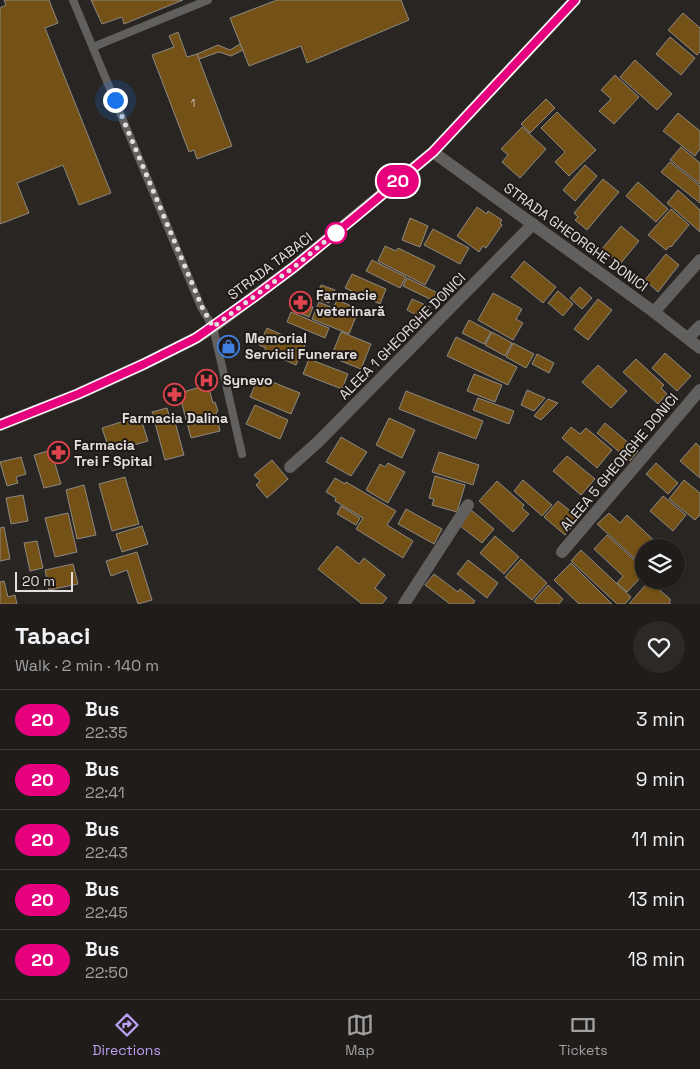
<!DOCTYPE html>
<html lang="en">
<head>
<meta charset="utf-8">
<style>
  :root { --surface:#1f1c1a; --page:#2c2927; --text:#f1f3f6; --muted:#a1a1a2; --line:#3c3a39; --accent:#bca0f2 }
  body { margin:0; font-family:"Space Grotesk",sans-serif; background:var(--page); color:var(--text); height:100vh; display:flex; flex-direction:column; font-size:19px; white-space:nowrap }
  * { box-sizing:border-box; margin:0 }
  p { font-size:16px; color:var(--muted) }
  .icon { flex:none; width:28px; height:28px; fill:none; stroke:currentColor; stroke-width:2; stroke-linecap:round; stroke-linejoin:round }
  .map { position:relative; height:604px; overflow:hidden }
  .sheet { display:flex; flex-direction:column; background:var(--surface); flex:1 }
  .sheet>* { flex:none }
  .badge { padding:0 10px; border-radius:16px; font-size:18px; line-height:32px }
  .tools { position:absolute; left:635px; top:539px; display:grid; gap:10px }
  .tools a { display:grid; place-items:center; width:50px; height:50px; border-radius:50%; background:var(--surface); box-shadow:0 1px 4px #0004,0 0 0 1px var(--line); font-size:25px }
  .scale { position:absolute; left:15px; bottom:12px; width:58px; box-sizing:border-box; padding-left:5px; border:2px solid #e3dfde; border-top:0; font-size:14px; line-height:18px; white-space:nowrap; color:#e3dfde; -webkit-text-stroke:4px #201b18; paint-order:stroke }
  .you { position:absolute; width:25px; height:25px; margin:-12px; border:4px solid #fff; border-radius:50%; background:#1a73e8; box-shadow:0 0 0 8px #1a73e833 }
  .map>.badge { position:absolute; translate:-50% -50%; box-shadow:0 0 0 2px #fff }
  .round { display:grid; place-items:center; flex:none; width:52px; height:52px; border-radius:26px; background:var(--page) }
  .headline { display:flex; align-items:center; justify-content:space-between; height:85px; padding:0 15px }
  h1 { font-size:24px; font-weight:600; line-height:38px }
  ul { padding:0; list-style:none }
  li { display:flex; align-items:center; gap:15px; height:60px; padding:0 15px; border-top:1px solid var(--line) }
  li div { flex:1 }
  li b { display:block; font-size:19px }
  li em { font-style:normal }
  li .badge { min-width:55px; font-weight:700; text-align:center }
  .menu { display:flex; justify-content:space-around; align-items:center; height:70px; border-top:1px solid var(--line); background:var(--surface); font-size:14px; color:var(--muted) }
  .menu a { display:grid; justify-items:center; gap:2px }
  .menu .on { color:var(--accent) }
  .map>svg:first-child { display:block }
  .building { fill:#745217; stroke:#8c8883 }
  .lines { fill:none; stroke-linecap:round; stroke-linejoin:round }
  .service { stroke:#61605e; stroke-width:8 }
  .minor { stroke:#61605e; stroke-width:12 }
  .secondary { stroke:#83817d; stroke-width:12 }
  .line-casing { stroke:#fff; stroke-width:11 }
  .line { stroke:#e6007e; stroke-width:8 }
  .walk { stroke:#e3dfde; stroke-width:5; stroke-dasharray:0 9 }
  .stop-dot { fill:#fff; stroke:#e6007e; stroke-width:2.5 }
  .labels { text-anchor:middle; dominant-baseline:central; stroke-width:4; stroke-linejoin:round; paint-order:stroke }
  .number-label { font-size:11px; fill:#c7bcac }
  .street-label { font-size:14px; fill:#e3dfde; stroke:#201b18 }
  .poi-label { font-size:14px; font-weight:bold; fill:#e3dfde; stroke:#201b18; text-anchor:start }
</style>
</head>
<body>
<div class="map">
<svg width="700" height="604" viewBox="0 0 700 604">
  <rect width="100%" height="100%" fill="#292522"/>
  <!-- building -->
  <g class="building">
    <polygon points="4,0 49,0 58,23 45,28 111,193 79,205 63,165 17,183 29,213 0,224 0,8 6,5"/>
    <polygon points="91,0 183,0 124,24 122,17 102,24"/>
    <polygon points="277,0 401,0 409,20 307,63 301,46 249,66 230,18"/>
    <polygon points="683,13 700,28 700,52 697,55 668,30"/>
    <polygon points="178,32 187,57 197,54 232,146 197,159 194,150 189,152 152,55 174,47 169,36"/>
    <polygon points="670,37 695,58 681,75 656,54"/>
    <polygon points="240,44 243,50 231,56 219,52 199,59 197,54 218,45 230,50"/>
    <polygon points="635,60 672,94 657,110 620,77"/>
    <polygon points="615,75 639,97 614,124 599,111 611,99 601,90"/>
    <polygon points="546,99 555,108 530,133 521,124"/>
    <polygon points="557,112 596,150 569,176 555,162 565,152 541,128"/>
    <polygon points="678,113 700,131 700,149 695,156 663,131"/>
    <polygon points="522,127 546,149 520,178 502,162 508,155 501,149"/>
    <polygon points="681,147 700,163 700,184 670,160"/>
    <polygon points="670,162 700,186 700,203 661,172"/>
    <polygon points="585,165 597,176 575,201 563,190"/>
    <polygon points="603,179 619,192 587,230 575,220 578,217 574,213"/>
    <polygon points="638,182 668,209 656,222 626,196"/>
    <polygon points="678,190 700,210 700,232 667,203"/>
    <polygon points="477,207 487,214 488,211 502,220 500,223 502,225 486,248 483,246 479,252 457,236"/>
    <polygon points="671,209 689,225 671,247 670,246 666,250 648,235"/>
    <polygon points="410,218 428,226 420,247 402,240"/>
    <polygon points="621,226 639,241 620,264 602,249"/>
    <polygon points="433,229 469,248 460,264 424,245"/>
    <polygon points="385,246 396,251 398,248 435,266 425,285 378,261"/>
    <polygon points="666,254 679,265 658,292 645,280"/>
    <polygon points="372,260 406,277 400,288 366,271"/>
    <polygon points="524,261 556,287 543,303 511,277"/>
    <polygon points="352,274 386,289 380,304 345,288"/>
    <polygon points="407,278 444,296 436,302 403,286"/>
    <polygon points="321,285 335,290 329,303 316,298"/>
    <polygon points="580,287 592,298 582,309 570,298"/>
    <polygon points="558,291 573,304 563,316 548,303"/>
    <polygon points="493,293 522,309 516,319 523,323 513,340 478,320"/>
    <polygon points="412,299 430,307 424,319 407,310"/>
    <polygon points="598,299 612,310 588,340 574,329"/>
    <polygon points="337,300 359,309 349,334 312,319 319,302 333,308"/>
    <polygon points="298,301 313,307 309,317 294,311"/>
    <polygon points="291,312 329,328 325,338 287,322"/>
    <polygon points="469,320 491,332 484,344 462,333"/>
    <polygon points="267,328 305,345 296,365 264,351 266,348 259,345"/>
    <polygon points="341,332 371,344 361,369 331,357"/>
    <polygon points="492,332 512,343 505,356 485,345"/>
    <polygon points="456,337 517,367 508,385 447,356"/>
    <polygon points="513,343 534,354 526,368 506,357"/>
    <polygon points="665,353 691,376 677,391 652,368"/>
    <polygon points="537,354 554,363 549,373 532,364"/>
    <polygon points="309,359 348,374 342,389 303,374"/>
    <polygon points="636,359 664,385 661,388 667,394 658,404 623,372"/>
    <polygon points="598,365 627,391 611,408 582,382"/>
    <polygon points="474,374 502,385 495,402 467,391"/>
    <polygon points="265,379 300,393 291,414 250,397 256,383 262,386"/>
    <polygon points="208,385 213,403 215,402 218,411 216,412 220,431 191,438 179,393"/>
    <polygon points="527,390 545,398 534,411 521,405"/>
    <polygon points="406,391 483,421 476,439 399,409"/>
    <polygon points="478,398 514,411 509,424 473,410"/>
    <polygon points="548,399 558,403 541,420 534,416"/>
    <polygon points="255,405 288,420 280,439 246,424"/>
    <polygon points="167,408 170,419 174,418 184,455 165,460 152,412"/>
    <polygon points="140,416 148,441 110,452 102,428"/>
    <polygon points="389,418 415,430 402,458 376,445"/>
    <polygon points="605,423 638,451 630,461 597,433"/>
    <polygon points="571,427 580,434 586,428 612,450 597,468 562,438"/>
    <polygon points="341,437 367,452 351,476 326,462"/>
    <polygon points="696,443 700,447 700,478 680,461"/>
    <polygon points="51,450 61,484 44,488 34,455"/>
    <polygon points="439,452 479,465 473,485 432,472"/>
    <polygon points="567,456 595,479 581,495 553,471"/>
    <polygon points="21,457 26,474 16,477 18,483 7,486 0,462"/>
    <polygon points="272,460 288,479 267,498 256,485 260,481 254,475"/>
    <polygon points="388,463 405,472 388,503 366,490 380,464 385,467"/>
    <polygon points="656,463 678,483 668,494 646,474"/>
    <polygon points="435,476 465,485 457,512 432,505 434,499 429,498"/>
    <polygon points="125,477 139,524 112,531 99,484"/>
    <polygon points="335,478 345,484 346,482 396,511 387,525 413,541 403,558 356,529 363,518 335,501 336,498 326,492"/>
    <polygon points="523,480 552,505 542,516 514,491"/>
    <polygon points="684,480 700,493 700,515 695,520 669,499"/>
    <polygon points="497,481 524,505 522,508 529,514 513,532 479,501"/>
    <polygon points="84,485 96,535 77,539 66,490"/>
    <polygon points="23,495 28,521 11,524 6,498"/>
    <polygon points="663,496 686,515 673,531 650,511"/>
    <polygon points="558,501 579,518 565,535 544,517"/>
    <polygon points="341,506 360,518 356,525 337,514"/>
    <polygon points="406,509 442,529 434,544 398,524"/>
    <polygon points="471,510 494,529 482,543 459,525"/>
    <polygon points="68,513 77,552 55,557 45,518"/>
    <polygon points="609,513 620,523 627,515 662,548 644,548 644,567 597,524"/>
    <polygon points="142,526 148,544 122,552 116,534"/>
    <polygon points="4,527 10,559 0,561 0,528"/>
    <polygon points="607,535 644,569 644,574 627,592 617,583 623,576 594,549"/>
    <polygon points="495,536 519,557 504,574 480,553"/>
    <polygon points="37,541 43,568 30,571 24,543"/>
    <polygon points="337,546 359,564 364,558 385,575 375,588 387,598 382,604 362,604 318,569"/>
    <polygon points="581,550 631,597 625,604 617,604 571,561"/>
    <polygon points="137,552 152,600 138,604 127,570 111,576 106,561"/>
    <polygon points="521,559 547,583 532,600 505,577"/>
    <polygon points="468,560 498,583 487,598 457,574"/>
    <polygon points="571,563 612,604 579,604 554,580"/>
    <polygon points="73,564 78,584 49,590 45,570"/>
    <polygon points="434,574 458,592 460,589 475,601 473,604 450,604 425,585"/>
    <polygon points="4,581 8,597 15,595 17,604 0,604 0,582"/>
    <polygon points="649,581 670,599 670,604 629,604"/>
    <polygon points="548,585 563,599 559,604 537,604 534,601"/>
  </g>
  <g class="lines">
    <!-- service -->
    <g class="service">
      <polyline points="73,0 201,307 213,327 242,454"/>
      <polyline points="93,47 208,0"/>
    </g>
    <!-- minor -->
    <g class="minor">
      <polyline points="433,152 654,312 700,348"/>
      <polyline points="654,312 700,260"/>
      <polyline points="688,338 700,326"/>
      <polyline points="290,467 318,442 533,224"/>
      <polyline points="562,552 700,390"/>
      <polyline points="404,604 468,505"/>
    </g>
    <!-- secondary -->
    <polyline class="secondary" points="0,425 78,394 144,364 196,338 213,327 294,267 433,152 575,0"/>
  </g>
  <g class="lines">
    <defs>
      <polyline id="line" points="0,425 78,394 144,364 196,338 254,297 294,267 354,218 433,152 575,0"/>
    </defs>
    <!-- line casing -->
    <use href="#line" class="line-casing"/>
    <!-- line -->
    <use href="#line" class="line"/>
    <!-- walk -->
    <polyline class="walk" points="115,100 202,307 213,327 294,267 339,230 336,233"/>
  </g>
  <!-- icons -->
  <defs>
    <symbol id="pharmacy-ring" viewBox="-11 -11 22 22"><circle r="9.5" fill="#201b18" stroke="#e0444e" stroke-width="1.5"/><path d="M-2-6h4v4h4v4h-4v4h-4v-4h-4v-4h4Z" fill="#e0444e"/></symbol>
    <symbol id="shop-ring" viewBox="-11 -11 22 22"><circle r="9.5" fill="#201b18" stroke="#3f7fe0" stroke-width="1.5"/><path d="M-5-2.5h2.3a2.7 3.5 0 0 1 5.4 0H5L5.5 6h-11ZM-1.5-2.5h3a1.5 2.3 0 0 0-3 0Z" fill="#3f7fe0"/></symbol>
    <symbol id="hospital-ring" viewBox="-11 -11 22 22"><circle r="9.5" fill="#201b18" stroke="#e0444e" stroke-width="1.5"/><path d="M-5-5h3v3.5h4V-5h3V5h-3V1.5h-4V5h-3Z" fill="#e0444e"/></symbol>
  </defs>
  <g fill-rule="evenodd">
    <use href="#pharmacy-ring" x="288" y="290" width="25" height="25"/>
    <use href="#shop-ring" x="216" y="334" width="25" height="25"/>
    <use href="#hospital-ring" x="194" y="368" width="25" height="25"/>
    <use href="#pharmacy-ring" x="162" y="382" width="25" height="25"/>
    <use href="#pharmacy-ring" x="46" y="440" width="25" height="25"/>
  </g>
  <!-- markers -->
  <circle class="stop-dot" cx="336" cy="233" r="10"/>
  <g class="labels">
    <!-- number labels -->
    <g class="number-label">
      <text x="193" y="103">1</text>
    </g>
    <!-- street labels -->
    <g class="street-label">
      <text transform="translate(576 237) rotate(36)">STRADA GHEORGHE DONICI</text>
      <text transform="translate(270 266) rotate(-37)">STRADA TABACI</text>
      <text transform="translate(402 336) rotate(-45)">ALEEA 1 GHEORGHE DONICI</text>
      <text transform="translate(619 462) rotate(-50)">ALEEA 5 GHEORGHE DONICI</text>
    </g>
    <!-- poi labels -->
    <g class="poi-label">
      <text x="316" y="295">Farmacie<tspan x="316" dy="16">veterinară</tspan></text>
      <text x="245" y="338">Memorial<tspan x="245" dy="16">Servicii Funerare</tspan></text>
      <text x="223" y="380">Synevo</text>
      <text x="175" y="418" text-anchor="middle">Farmacia Dalina</text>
      <text x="74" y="445">Farmacia<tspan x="74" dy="16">Trei F Spital</tspan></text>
    </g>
  </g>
</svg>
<div class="tools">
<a><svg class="icon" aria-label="layers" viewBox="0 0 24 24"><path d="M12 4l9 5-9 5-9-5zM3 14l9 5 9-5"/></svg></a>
</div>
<div class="scale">20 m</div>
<div class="you" style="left:115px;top:100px"></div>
<b class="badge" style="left:398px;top:181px;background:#e6007e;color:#fff">20</b>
</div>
<section class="sheet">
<div class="headline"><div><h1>Tabaci</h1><p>Walk · 2 min · 140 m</p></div><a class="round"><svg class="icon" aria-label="heart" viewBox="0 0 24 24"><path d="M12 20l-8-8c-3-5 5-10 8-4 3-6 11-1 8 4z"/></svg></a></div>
<ul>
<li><span class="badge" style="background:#e6007e;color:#fff">20</span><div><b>Bus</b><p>22:35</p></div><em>3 min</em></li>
<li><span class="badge" style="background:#e6007e;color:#fff">20</span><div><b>Bus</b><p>22:41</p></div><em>9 min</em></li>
<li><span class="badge" style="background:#e6007e;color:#fff">20</span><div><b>Bus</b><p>22:43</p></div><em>11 min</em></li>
<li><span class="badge" style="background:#e6007e;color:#fff">20</span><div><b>Bus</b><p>22:45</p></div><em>13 min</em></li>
<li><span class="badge" style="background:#e6007e;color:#fff">20</span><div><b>Bus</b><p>22:50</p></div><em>18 min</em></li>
</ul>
</section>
<nav class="menu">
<a class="on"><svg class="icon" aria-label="directions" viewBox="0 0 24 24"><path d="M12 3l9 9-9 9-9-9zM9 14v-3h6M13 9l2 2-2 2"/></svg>Directions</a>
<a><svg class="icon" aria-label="map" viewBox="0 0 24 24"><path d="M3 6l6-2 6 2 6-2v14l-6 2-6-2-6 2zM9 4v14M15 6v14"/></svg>Map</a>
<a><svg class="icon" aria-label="tickets" viewBox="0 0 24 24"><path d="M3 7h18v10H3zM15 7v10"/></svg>Tickets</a>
</nav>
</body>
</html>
